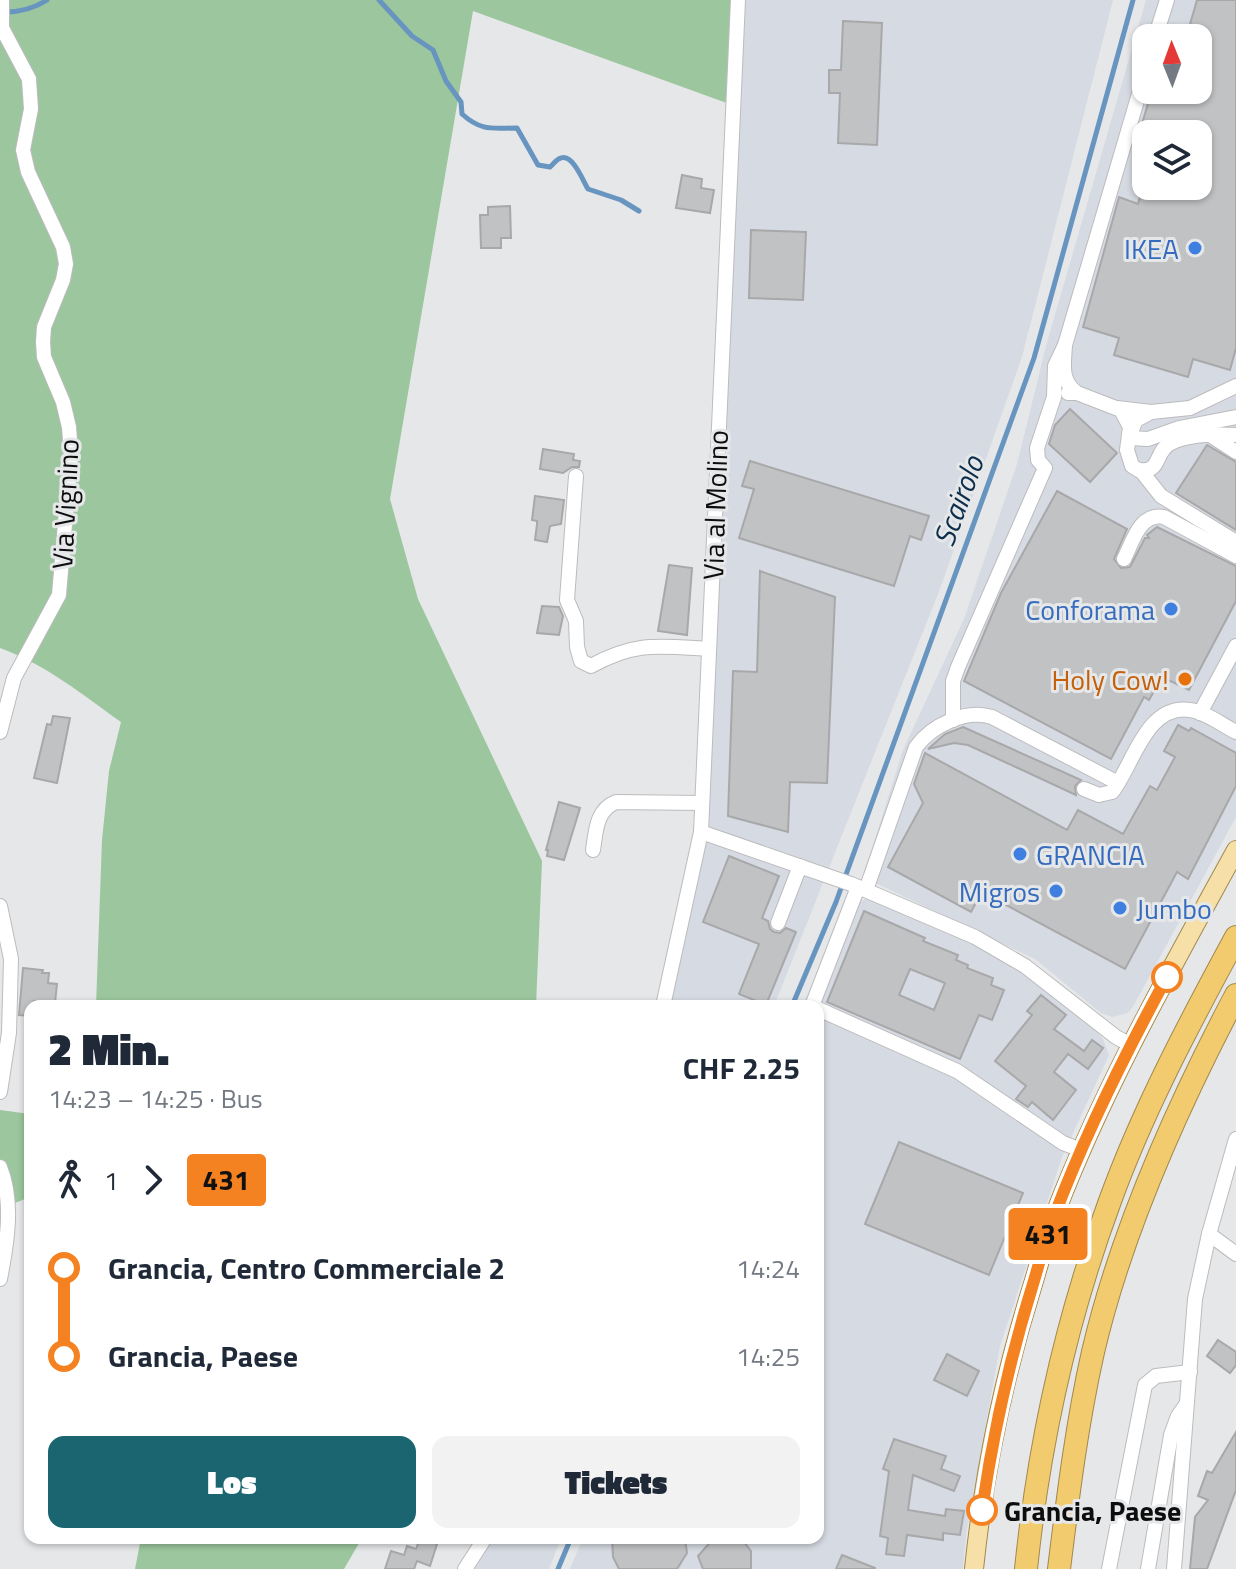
<!DOCTYPE html>
<html lang="de">
<head>
<meta charset="utf-8">
<style>
  :root { --surface:#fff; --page:#f2f2f3; --text:#1f2937; --muted:#747a83; --accent:#1a6570 }
  body { margin:0; font-family:"Titillium Web",sans-serif; background:var(--page); color:var(--text); height:100vh; display:flex; flex-direction:column; font-size:30px; white-space:nowrap }
  * { box-sizing:border-box; margin:0 }
  p { font-size:26px; color:var(--muted) }
  .icon { flex:none; width:44px; height:44px; fill:none; stroke:currentColor; stroke-width:2; stroke-linecap:round; stroke-linejoin:round }
  .map { position:relative; flex:1; overflow:hidden }
  .side { position:absolute; left:24px; top:1000px; width:800px; height:544px; display:flex; flex-direction:column; background:var(--surface); border-radius:16px; box-shadow:0 2px 6px #0004 }
  .side>* { flex:none }
  .badge { padding:0 16px; border-radius:6px; font-size:28px; line-height:52px }
  .needle { width:52px; rotate:359deg }
  .controls { position:absolute; left:1132px; top:24px; display:grid; gap:16px }
  .controls a { display:grid; place-items:center; width:80px; height:80px; border-radius:16px; background:var(--surface); box-shadow:0 2px 6px #0004; font-size:40px }
  .map>.badge { position:absolute; translate:-50% -50%; box-shadow:0 0 0 4px #fff }
  .legs { display:flex; align-items:center; gap:12px; height:88px; padding:0 24px; font-size:26px }
  .legs p { margin-inline-start:auto }
  .overview { display:flex; align-items:center; justify-content:space-between; height:136px; padding:0 24px }
  h1 { font-size:44px; font-weight:800; line-height:60px }
  .button { display:flex; gap:16px; margin-top:auto; padding:16px 24px }
  .button a { flex:1; height:92px; border-radius:16px; background:var(--accent); color:#fff; font-size:32px; font-weight:800; line-height:92px; text-align:center }
  .button a+a { background:var(--page); color:var(--text) }
  ul { padding:0 24px; list-style:none }
  li { display:flex; align-items:center; gap:28px; height:88px; font-size:30px }
  li i { display:grid; place-items:center; width:12px; height:100%; margin:0 10px; background:currentColor }
  li i::after { content:''; width:20px; height:20px; margin:-10px; border:6px solid; border-radius:50%; background:var(--surface) }
  li p { margin-inline-start:auto }
  li:first-child i { background:linear-gradient(#0000 50%,currentColor 0) }
  li:last-child i { background:linear-gradient(currentColor 50%,#0000 0) }
  .map>svg:first-child { display:block }
  .built { fill:#d6dae2; fill-rule:evenodd }
  .green { fill:#9cc69d }
  .lines { fill:none; stroke-linecap:round; stroke-linejoin:round }
  .stream { stroke:#6895c0; stroke-width:5 }
  .building { fill:#c1c2c4; stroke:#a8a8aa; stroke-width:2; fill-rule:evenodd }
  .minor-casing { stroke:#bcbcbe; stroke-width:16 }
  .major-casing { stroke:#a2884c; stroke-width:20 }
  .highway-casing { stroke:#a2884c; stroke-width:24 }
  .minor { stroke:#fff; stroke-width:14 }
  .major { stroke:#f7e0a8; stroke-width:18 }
  .highway { stroke:#f2cb6e; stroke-width:22 }
  .line-1-casing { stroke:#fff; stroke-width:18 }
  .line-1 { stroke:#f58220; stroke-width:12 }
  .shop-dot { fill:#3f7fe0; stroke:#e6e7e9; stroke-width:3 }
  .food-dot { fill:#e8710a; stroke:#e6e7e9; stroke-width:3 }
  .stop-1-dot { fill:#fff; stroke:#f58220; stroke-width:4 }
  .labels { text-anchor:middle; dominant-baseline:central; stroke-width:6; stroke-linejoin:round; paint-order:stroke }
  .shop-label { font-size:28px; fill:#366cbe; stroke:#e6e7e9; text-anchor:end }
  .street-label { font-size:28px; fill:#0d0d0e; stroke:#e6e7e9 }
  .food-label { font-size:28px; fill:#c56008; stroke:#e6e7e9; text-anchor:end }
  .stop-label { font-size:28px; font-weight:bold; fill:#0d0d0e; stroke:#e6e7e9; text-anchor:start }
  .water-label { font-size:30px; font-style:italic; fill:#0b2e4c; stroke:#e6e7e9 }
</style>
</head>
<body>
<div class="map">
<svg width="1236" height="1569" viewBox="0 0 1236 1569">
  <rect width="100%" height="100%" fill="#e6e7e9"/>
  <!-- built -->
  <g class="built">
    <polygon points="738,0 1113,0 1022,357 940,589 774,1006 663,1006 701,832"/>
    <path d="M 1146,0 L 1236,0 L 1236,817 L 1134,1005 L 1128,1013 L 1112,1017 L 1101,1013 L 1035,959 L 863,877 L 903,750 L 964,619 L 1017,464 L 1046,346 ZM 1146,38 L 1198,38 L 1198,90 L 1146,90 ZM 1146,134 L 1198,134 L 1198,186 L 1146,186 Z"/>
    <polygon points="866,898 974,942 1032,980 1093,1027 1103,1039 1109,1055 1062,1157 1000,1346 966,1535 963,1569 570,1569 583,1538 818,1538 818,1006 859,903"/>
    <polygon points="485,1538 561,1538 549,1569 465,1569"/>
  </g>
  <!-- green -->
  <g class="green">
    <path d="M 0,0 L 738,0 L 735,106 L 473,11 L 390,499 L 418,599 L 542,861 L 536,1006 L 96,1006 L 102,840 L 109,771 L 121,722 C 83,695 45,664 0,648 Z"/>
    <polygon points="0,1110 30,1114 30,1197 0,1209"/>
    <polygon points="141,1538 362,1538 344,1569 135,1569"/>
  </g>
  <g class="lines">
    <!-- stream -->
    <g class="stream">
      <path d="M 379,0 L 412,36 L 433,50 L 446,81 L 461,102 L 462,114 C 482,132 493,128 517,128 L 538,165 L 550,167 C 554,164 556,159 561,158 C 573,154 583,181 588,189 L 621,200 L 639,211"/>
      <path d="M 5,12 C 19,12 35,8 47,0"/>
      <polyline points="792,1006 836,902 1034,358 1133,0"/>
      <polyline points="558,1569 571,1538"/>
    </g>
  </g>
  <!-- building -->
  <g class="building">
    <polygon points="1197,0 1236,0 1236,348 1230,370 1193,359 1188,377 1114,355 1119,338 1083,327 1119,197 1138,204 1143,186 1198,186 1198,134 1139,134 1152,90 1198,90 1198,38 1186,38"/>
    <polygon points="843,21 882,23 877,145 838,143 840,93 829,93 829,70 841,70"/>
    <polygon points="682,175 702,179 701,188 714,190 710,213 676,208"/>
    <polygon points="510,206 511,238 501,238 501,248 481,248 480,215 488,215 488,207"/>
    <polygon points="751,230 806,232 803,300 749,298"/>
    <polygon points="1070,409 1117,453 1090,482 1049,444 1055,425"/>
    <polygon points="1207,445 1236,462 1236,530 1176,493"/>
    <polygon points="543,449 574,454 573,460 580,461 579,467 572,467 563,473 540,469"/>
    <polygon points="750,461 929,516 921,540 910,536 894,586 739,538 754,489 742,486"/>
    <polygon points="1057,491 1127,529 1114,559 1121,568 1130,567 1145,538 1149,538 1147,535 1157,527 1236,566 1236,601 1189,690 1162,677 1149,700 1144,697 1111,759 964,681 1001,593"/>
    <polygon points="535,496 564,500 561,524 550,526 547,542 535,540 537,524 537,521 532,520"/>
    <polygon points="669,565 692,568 687,635 658,631"/>
    <polygon points="760,571 835,597 827,783 790,782 788,832 728,816 733,671 757,672"/>
    <polygon points="542,606 559,607 563,616 559,635 537,633"/>
    <polygon points="53,716 70,718 57,783 34,778 47,724 51,725"/>
    <polygon points="1178,725 1189,731 1191,728 1236,753 1236,786 1188,879 1177,872 1125,969 982,892 971,912 888,867 923,803 914,784 925,753 1067,830 1078,810 1123,834 1150,786 1157,790 1175,757 1164,751"/>
    <polygon points="963,727 1081,780 1075,786 1076,795 968,745 954,743 928,749 945,734"/>
    <polygon points="559,802 580,808 564,860 547,856 548,850 546,850"/>
    <polygon points="729,856 779,876 762,918 768,921 770,929 774,932 780,933 786,928 796,932 766,1005 739,994 759,944 703,922"/>
    <path d="M 864,911 L 925,938 L 923,941 L 958,955 L 956,960 L 968,965 L 967,968 L 993,978 L 991,985 L 1004,990 L 992,1020 L 979,1015 L 960,1059 L 827,1002 ZM 910,969 L 945,983 L 934,1010 L 899,995 Z"/>
    <polygon points="23,968 43,970 42,973 49,973 48,983 57,984 55,1003 34,1001 34,1006 30,1006 30,1016 19,1015"/>
    <polygon points="1041,995 1066,1015 1054,1029 1084,1051 1092,1040 1103,1048 1088,1069 1068,1054 1054,1072 1076,1090 1053,1120 1032,1102 1028,1107 1016,1099 1026,1086 995,1061 1032,1015 1027,1011"/>
    <polygon points="899,1142 1023,1193 989,1275 865,1224"/>
    <polygon points="1218,1340 1236,1352 1236,1365 1230,1373 1207,1356"/>
    <polygon points="947,1354 979,1371 967,1396 934,1380"/>
    <polygon points="1236,1432 1236,1490 1207,1569 1190,1569 1195,1517 1208,1500 1198,1496 1207,1471 1212,1473"/>
    <polygon points="894,1439 946,1456 941,1469 960,1476 954,1491 913,1475 908,1510 945,1516 946,1509 964,1511 960,1535 943,1533 943,1540 907,1535 904,1556 886,1554 888,1538 880,1536 889,1471 883,1469"/>
    <polygon points="420,1538 437,1544 430,1566 417,1561 414,1569 385,1569 391,1551 404,1555 407,1546 416,1549"/>
    <polygon points="612,1538 685,1538 687,1553 677,1569 619,1569 613,1557"/>
    <polygon points="714,1538 741,1538 751,1551 751,1569 703,1569 698,1556"/>
    <polygon points="842,1555 875,1568 875,1569 836,1569"/>
  </g>
  <g class="lines">
    <defs>
      <g id="minor">
        <polyline points="1155,38 1167,0"/>
        <polyline points="1065,345 1146,70"/>
        <polyline points="1068,393 1077,393 1121,410 1130,427 1127,450 1132,466 1142,472 1161,496 1236,542"/>
        <polyline points="1117,408 1151,412 1136,420 1131,432"/>
        <polyline points="1151,412 1190,408 1236,386"/>
        <polyline points="1210,435 1236,452"/>
        <polyline points="1130,438 1148,439 1179,428 1236,417"/>
        <path d="M 1139,470 C 1162,473 1154,451 1171,443 C 1189,434 1216,434 1236,435"/>
        <path d="M 576,476 L 567,600 L 576,621 L 577,647 L 581,661 L 591,666 C 636,641 660,646 709,649"/>
        <path d="M 1124,559 C 1133,541 1140,512 1164,517 L 1236,556"/>
        <polyline points="1200,713 1236,646"/>
        <path d="M 953,720 L 953,681 L 958,667 L 1045,468 L 1038,460 L 1037,448 L 1054,397 L 1055,366 L 1065,345 C 1064,364 1060,381 1077,393"/>
        <polyline points="0,732 14,678 59,595 71,453 69,427 63,402 44,357 43,342 44,327 63,280 66,264 63,247 28,172 23,150 31,109 29,79 2,28 2,0"/>
        <path d="M 1084,789 L 1099,795 L 1112,792 C 1133,766 1146,703 1190,710 C 1206,712 1222,725 1236,732"/>
        <polyline points="701,832 851,884 975,937 1025,966 1116,1037 1131,1045"/>
        <path d="M 593,850 C 596,831 596,810 616,802 L 702,803"/>
        <path d="M 866,890 L 916,747 C 932,725 966,709 992,717 L 1118,783"/>
        <polyline points="0,906 11,959 9,1033 0,1092"/>
        <polyline points="778,923 800,866"/>
        <polyline points="663,1006 701,832 738,0"/>
        <polyline points="812,1006 858,887"/>
        <polyline points="818,1009 957,1071 1063,1143 1081,1150"/>
        <path d="M 0,1167 C 14,1202 7,1243 0,1279"/>
        <polyline points="1209,1234 1236,1254"/>
        <polyline points="465,1569 485,1538"/>
        <polyline points="1109,1569 1145,1385 1156,1376 1190,1372"/>
        <polyline points="1148,1569 1171,1435 1178,1416 1185,1406"/>
        <polyline points="1174,1569 1195,1299 1209,1234 1236,1139"/>
      </g>
      <path id="major" d="M 974,1569 C 984,1472 1004,1376 1033,1284 C 1040,1261 1046,1237 1055,1214 C 1104,1087 1171,969 1236,850"/>
      <g id="highway">
        <path d="M 1026,1569 C 1039,1443 1066,1320 1110,1201 C 1143,1110 1190,1022 1236,937"/>
        <path d="M 1059,1569 C 1068,1496 1077,1423 1093,1352 C 1121,1232 1179,1103 1236,995"/>
      </g>
    </defs>
    <!-- minor casing -->
    <use href="#minor" class="minor-casing"/>
    <!-- major casing -->
    <use href="#major" class="major-casing"/>
    <!-- highway casing -->
    <use href="#highway" class="highway-casing"/>
    <!-- minor -->
    <use href="#minor" class="minor"/>
    <!-- major -->
    <use href="#major" class="major"/>
    <!-- highway -->
    <use href="#highway" class="highway"/>
  </g>
  <g class="lines">
    <defs>
      <path id="line-1" d="M 982,1510 C 993,1433 1010,1358 1033,1284 C 1040,1261 1046,1236 1055,1214 C 1086,1132 1125,1054 1167,977"/>
    </defs>
    <!-- line-1 casing -->
    <use href="#line-1" class="line-1-casing"/>
    <!-- line-1 -->
    <use href="#line-1" class="line-1"/>
  </g>
  <!-- markers -->
  <g class="shop-dot">
    <circle cx="1195" cy="248" r="8"/>
    <circle cx="1171" cy="609" r="8"/>
    <circle cx="1020" cy="854" r="8"/>
    <circle cx="1056" cy="891" r="8"/>
    <circle cx="1120" cy="908" r="8"/>
  </g>
  <circle class="food-dot" cx="1185" cy="679" r="8"/>
  <g class="stop-1-dot">
    <circle cx="1167" cy="977" r="14"/>
    <circle cx="982" cy="1510" r="14"/>
  </g>
  <g class="labels">
    <!-- shop labels -->
    <g class="shop-label">
      <text x="1179" y="248">IKEA</text>
      <text x="1155" y="609">Conforama</text>
      <text x="1036" y="854" text-anchor="start">GRANCIA</text>
      <text x="1040" y="891">Migros</text>
      <text x="1136" y="908" text-anchor="start">Jumbo</text>
    </g>
    <!-- street labels -->
    <g class="street-label">
      <text transform="translate(65 504) rotate(-87)">Via Vignino</text>
      <text transform="translate(715 505) rotate(-88)">Via al Molino</text>
    </g>
    <!-- food labels -->
    <g class="food-label">
      <text x="1169" y="679">Holy Cow!</text>
    </g>
    <!-- stop labels -->
    <g class="stop-label">
      <text x="1004" y="1510">Grancia, Paese</text>
    </g>
    <!-- water labels -->
    <g class="water-label">
      <text transform="translate(958 501) rotate(-70)">Scairolo</text>
    </g>
  </g>
</svg>
<div class="controls">
<a><svg class="needle" viewBox="-14 -14 28 28"><path d="M0-13l5 13h-10z" fill="#e53935"/><path d="M0 13l5-13h-10z" fill="#747a83"/></svg></a>
<a><svg class="icon" aria-label="layers" viewBox="0 0 24 24"><path d="M12 4l9 5-9 5-9-5zM3 14l9 5 9-5"/></svg></a>
</div>
<b class="badge" style="left:1048px;top:1234px;background:#f58220;color:#111">431</b>
<section class="side">
<div class="overview"><div><h1>2 Min.</h1><p>14:23 – 14:25 · Bus</p></div><b>CHF 2.25</b></div>
<div class="legs"><svg class="icon" aria-label="walk" viewBox="0 0 24 24"><circle cx="13" cy="4" r="2"/><path d="M13 8l-2 6 4 7M11 14l-3 7M7 12l3-4h3l4 4"/></svg>1<svg class="icon" aria-label="forward" viewBox="0 0 24 24"><path d="M9 5l7 7-7 7"/></svg><b class="badge" style="background:#f58220;color:#111">431</b></div>
<ul>
<li><i style="color:#f58220"></i><b>Grancia, Centro Commerciale 2</b><p>14:24</p></li>
<li><i style="color:#f58220"></i><b>Grancia, Paese</b><p>14:25</p></li>
</ul>
<div class="button"><a>Los</a><a>Tickets</a></div>
</section>
</div>
</body>
</html>
